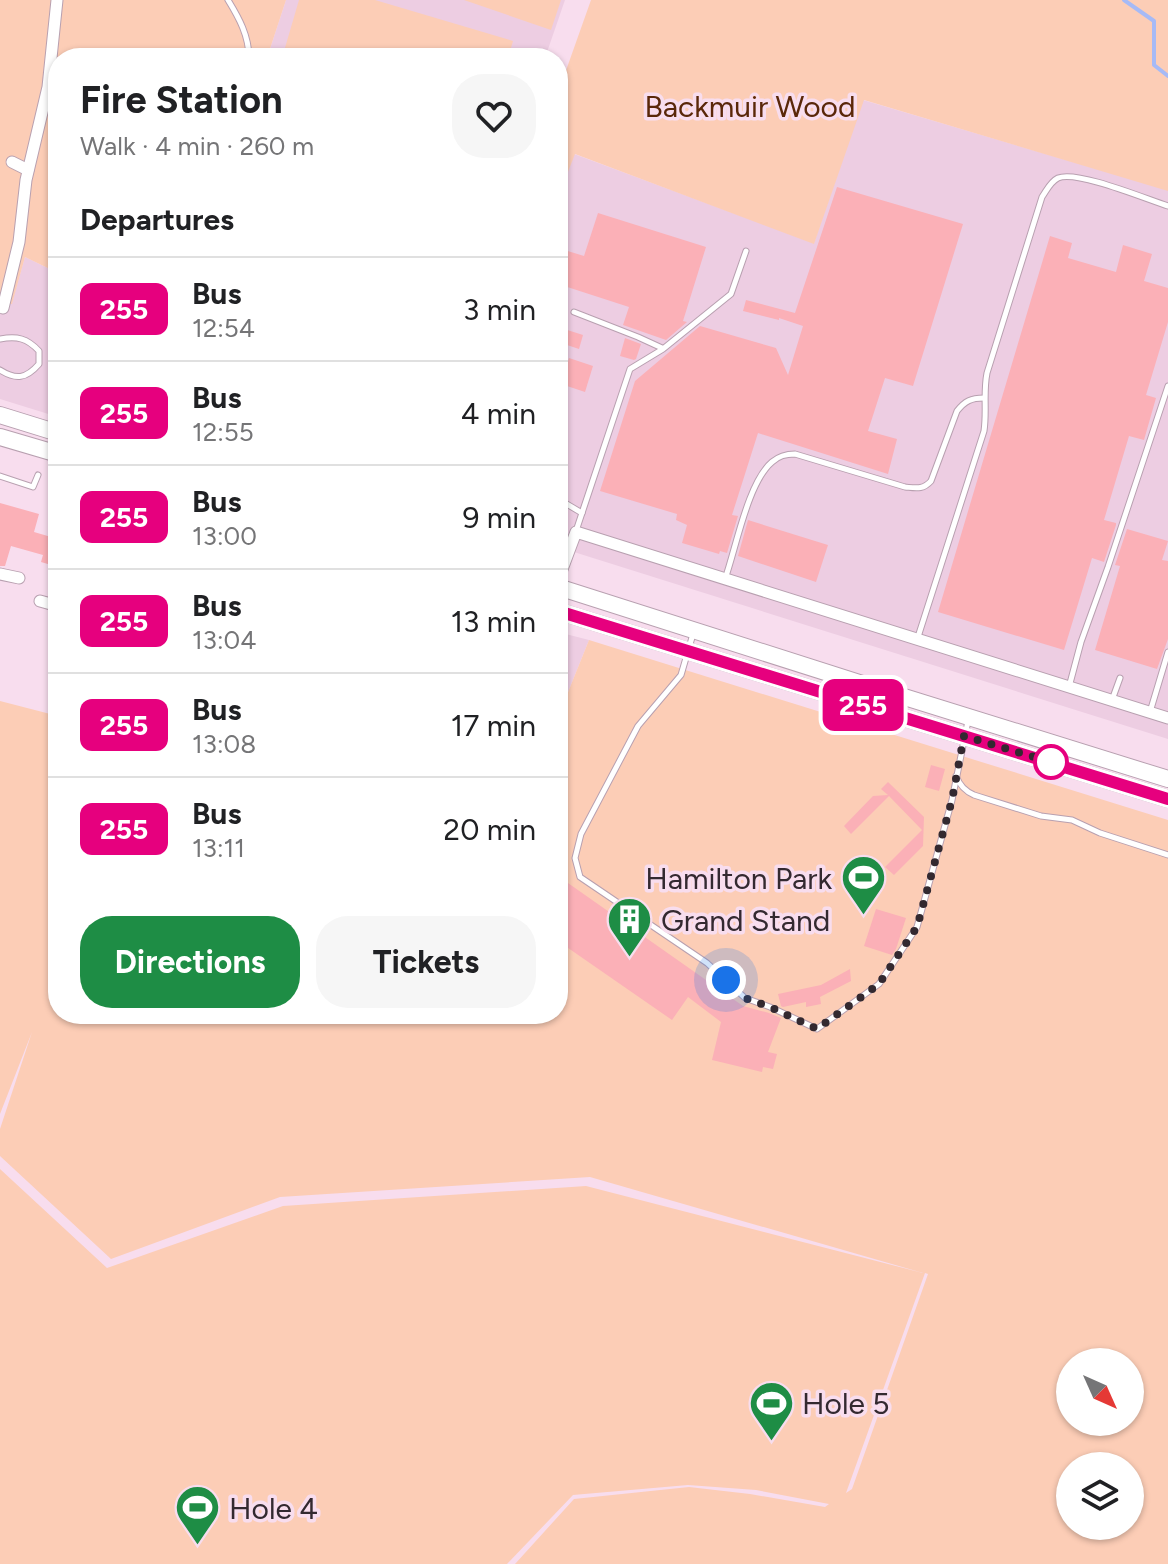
<!DOCTYPE html>
<html lang="en">
<head>
<meta charset="utf-8">
<style>
  :root { --surface:#fff; --page:#f6f6f6; --text:#202124; --muted:#757577; --line:#e0e0e0; --accent:#1e8d45 }
  body { margin:0; font-family:Figtree,sans-serif; background:var(--page); color:var(--text); height:100vh; display:flex; flex-direction:column; font-size:30px; white-space:nowrap }
  * { box-sizing:border-box; margin:0 }
  p { font-size:26px; color:var(--muted) }
  .icon { flex:none; width:44px; height:44px; fill:none; stroke:currentColor; stroke-width:2; stroke-linecap:round; stroke-linejoin:round }
  .map { position:relative; flex:1; overflow:hidden }
  .drawer { position:absolute; left:48px; top:48px; width:520px; height:976px; display:flex; flex-direction:column; background:var(--surface); border-radius:32px; box-shadow:0 2px 6px #0004 }
  .drawer>* { flex:none }
  .badge { padding:0 16px; border-radius:12px; font-size:28px; line-height:52px }
  .needle { width:52px; rotate:135deg }
  .controls { position:absolute; left:1056px; top:1348px; display:grid; gap:16px }
  .controls a { display:grid; place-items:center; width:88px; height:88px; border-radius:50%; background:var(--surface); box-shadow:0 2px 6px #0004; font-size:40px }
  .you { position:absolute; width:40px; height:40px; margin:-20px; border:6px solid #fff; border-radius:50%; background:#1a73e8; box-shadow:0 0 0 12px #1a73e833 }
  .map>.badge { position:absolute; translate:-50% -50%; box-shadow:0 0 0 4px #fff }
  h2 { padding:0 32px; font-size:30px; line-height:72px }
  .round { display:grid; place-items:center; flex:none; width:84px; height:84px; border-radius:32px; background:var(--page) }
  .head { display:flex; align-items:center; justify-content:space-between; height:136px; padding:0 32px }
  h1 { font-size:38px; font-weight:700; line-height:60px }
  .action { display:flex; gap:16px; margin-top:auto; padding:16px 32px }
  .action a { flex:1; height:92px; border-radius:32px; background:var(--accent); color:#fff; font-size:32px; font-weight:700; line-height:92px; text-align:center }
  .action a+a { background:var(--page); color:var(--text) }
  ul { padding:0; list-style:none }
  li { display:flex; align-items:center; gap:24px; height:104px; padding:0 32px; border-top:2px solid var(--line) }
  li div { flex:1 }
  li b { display:block; font-size:30px }
  li em { font-style:normal }
  li .badge { min-width:88px; font-weight:700; text-align:center }
  .map>svg:first-child { display:block }
  .built { fill:#edcde2 }
  .green { fill:#fccdb6; fill-rule:evenodd }
  .lines { fill:none; stroke-linecap:round; stroke-linejoin:round }
  .stream { stroke:#a6baf6; stroke-width:4 }
  .building { fill:#fbb0b7 }
  .lane-casing { stroke:#b8a0b0; stroke-width:7 }
  .street-casing { stroke:#b8a0b0; stroke-width:13 }
  .secondary-casing { stroke:#b8a0b0; stroke-width:18 }
  .lane { stroke:#fff; stroke-width:5 }
  .street { stroke:#fff; stroke-width:11 }
  .secondary { stroke:#fff; stroke-width:16 }
  .line-casing { stroke:#fff; stroke-width:18 }
  .line { stroke:#e6007e; stroke-width:12 }
  .walk { stroke:#332930; stroke-width:8; stroke-dasharray:0 14.4 }
  .stop-dot { fill:#fff; stroke:#e6007e; stroke-width:4 }
  .labels { text-anchor:middle; dominant-baseline:central; stroke-width:7; stroke-linejoin:round; paint-order:stroke }
  .park-label { font-size:30px; fill:#5a2709; stroke:#f8ddee }
  .poi-label { font-size:30px; fill:#332930; stroke:#f8ddee; text-anchor:start }
</style>
</head>
<body>
<div class="map">
<svg width="1168" height="1564" viewBox="0 0 1168 1564">
  <rect width="100%" height="100%" fill="#f8ddee"/>
  <!-- built -->
  <g class="built">
    <polygon points="286,0 565,0 545,58 267,58"/>
    <polygon points="863,100 1168,190 1168,739 558,547 558,197 574,154 814,243"/>
    <polygon points="25,257 58,273 58,417 0,399 0,303 12,303"/>
    <polygon points="558,632 589,640 558,717"/>
  </g>
  <!-- green -->
  <g class="green">
    <polygon points="0,0 286,0 267,58 58,58 58,273 25,257 12,304 0,303"/>
    <polygon points="299,0 375,0 513,41 508,58 282,58"/>
    <polygon points="464,0 561,0 551,30"/>
    <polygon points="591,0 1168,0 1168,191 864,100 814,244 575,154 558,197 558,93"/>
    <path d="M 589,640 L 1168,820 L 1168,1564 L 515,1564 L 574,1499 L 689,1487 L 750,1494 L 825,1507 L 829,1504 L 756,1490 L 688,1485 L 573,1495 L 507,1564 L 0,1564 L 0,1169 L 107,1268 L 283,1206 L 586,1186 L 923,1273 L 590,1177 L 280,1197 L 111,1259 L 0,1156 L 0,1129 L 32,1032 L 0,1114 L 0,701 L 58,716 L 58,1014 L 558,1014 L 558,717 ZM 925,1273 L 928,1274 L 852,1489 L 846,1493 ZM 1070,1362 L 1130,1362 L 1130,1422 L 1070,1422 ZM 1070,1466 L 1130,1466 L 1130,1526 L 1070,1526 Z"/>
  </g>
  <g class="lines">
    <!-- stream -->
    <polyline class="stream" points="1124,0 1154,21 1154,65 1168,76"/>
  </g>
  <!-- building -->
  <g class="building">
    <polygon points="837,187 963,224 913,386 885,378 868,431 897,439 888,474 758,433 732,515 738,516 727,553 720,551 719,554 682,543 687,525 676,520 677,514 600,491 635,381 700,326 776,348 788,375 803,326 779,318 779,320 743,311 746,300 795,313"/>
    <polygon points="598,213 706,247 683,321 687,322 666,340 623,325 629,307 558,284 558,248 584,256"/>
    <polygon points="1050,236 1072,243 1068,258 1116,272 1123,245 1152,254 1144,281 1168,288 1168,322 1146,395 1156,398 1144,440 1129,436 1104,520 1116,523 1116,525 1104,562 1092,558 1064,650 938,612"/>
    <polygon points="558,327 583,335 579,349 558,342"/>
    <polygon points="625,338 641,344 636,359 634,360 620,356"/>
    <polygon points="569,358 593,366 585,392 561,384"/>
    <polygon points="0,503 39,514 34,532 58,539 58,567 41,562 43,555 11,546 5,566 0,566"/>
    <polygon points="748,520 828,545 816,582 738,556"/>
    <polygon points="1127,529 1168,541 1162,560 1168,561 1168,639 1157,669 1095,650 1120,566 1115,565"/>
    <polygon points="931,765 945,769 939,791 925,787"/>
    <polygon points="888,782 924,817 923,846 894,875 885,867 922,830 889,796 851,834 844,826 873,796 888,795 881,789"/>
    <polygon points="558,876 743,1006 769,1013 781,1018 768,1052 777,1054 773,1069 763,1067 762,1072 712,1060 721,1022 688,997 672,1020 558,941"/>
    <polygon points="876,909 906,918 896,949 892,955 864,946"/>
    <polygon points="850,969 851,981 820,997 821,1004 806,1007 806,1002 783,1007 781,1006 778,994 821,985"/>
  </g>
  <g class="lines">
    <defs>
      <g id="lane">
        <path d="M 228,0 C 239,18 249,36 249,58"/>
        <polyline points="574,312 638,337 662,348"/>
        <path d="M 0,339 C 17,336 27,338 39,351 L 39,364 C 26,379 16,380 0,370"/>
        <polyline points="0,476 33,487 38,475"/>
        <polyline points="558,482 565,503 582,513"/>
        <polyline points="576,531 630,369 663,349 731,294 746,251"/>
        <path d="M 725,579 C 736,548 748,482 772,462 C 779,456 785,454 795,454 L 905,487 C 916,488 923,490 931,481 L 957,411 C 965,401 971,398 984,398"/>
        <polyline points="693,634 681,675 638,726 581,834 575,858 580,877 707,963 745,998 770,1007 817,1029 879,984 917,927 952,800 968,721"/>
        <path d="M 917,640 L 984,431 C 987,411 983,393 987,373 L 1042,197 C 1047,190 1050,182 1058,178 C 1077,170 1146,199 1168,206"/>
        <polyline points="1069,687 1081,642 1108,567 1168,386"/>
        <polyline points="1112,700 1120,678"/>
        <polyline points="1150,712 1168,652"/>
        <path d="M 956,776 C 960,786 965,791 974,795 L 1041,816 L 1072,820 L 1100,833 L 1168,855"/>
      </g>
      <g id="street">
        <polyline points="12,162 28,170"/>
        <polyline points="3,308 19,242 26,180 48,87 57,0"/>
        <polyline points="0,574 19,578"/>
        <polyline points="558,580 576,532 1168,718"/>
        <polyline points="40,601 58,606"/>
      </g>
      <g id="secondary">
        <polyline points="0,415 58,433"/>
        <polyline points="0,437 58,454"/>
        <polyline points="558,587 869,686 1168,779"/>
        <polyline points="558,611 1168,799"/>
      </g>
    </defs>
    <!-- lane casing -->
    <use href="#lane" class="lane-casing"/>
    <!-- street casing -->
    <use href="#street" class="street-casing"/>
    <!-- secondary casing -->
    <use href="#secondary" class="secondary-casing"/>
    <!-- lane -->
    <use href="#lane" class="lane"/>
    <!-- street -->
    <use href="#street" class="street"/>
    <!-- secondary -->
    <use href="#secondary" class="secondary"/>
  </g>
  <g class="lines">
    <defs>
      <polyline id="line" points="558,611 1168,799"/>
    </defs>
    <!-- line casing -->
    <use href="#line" class="line-casing"/>
    <!-- line -->
    <use href="#line" class="line"/>
    <!-- walk -->
    <polyline class="walk" points="726,980 745,998 770,1007 817,1029 879,984 917,927 952,800 964,736 1051,762"/>
  </g>
  <!-- icons -->
  <defs>
    <symbol id="stadium-pin" viewBox="-11 -11 22 30"><path d="M0 17L-7.5 6A9.5 9.5 0 1 1 7.5 6Z" fill="#1e8d45" stroke="#f8ddee"/><path d="M0-5a6.5 5 0 1 0 0 10a6.5 5 0 1 0 0-10ZM-3.5-1.8h7v3.6h-7Z" fill="#fff"/></symbol>
    <symbol id="building-pin" viewBox="-11 -11 22 30"><path d="M0 17L-7.5 6A9.5 9.5 0 1 1 7.5 6Z" fill="#1e8d45" stroke="#f8ddee"/><path d="M-4-6H4V6H1V3H-1V6H-4ZM-2.5-4.3h1.7v1.8h-1.7ZM.8-4.3h1.7v1.8H.8ZM-2.5-1h1.7V.8h-1.7ZM.8-1h1.7V.8H.8Z" fill="#fff"/></symbol>
  </defs>
  <g fill-rule="evenodd">
    <use href="#stadium-pin" x="838" y="852" width="51" height="69"/>
    <use href="#building-pin" x="604" y="894" width="51" height="69"/>
    <use href="#stadium-pin" x="746" y="1378" width="51" height="69"/>
    <use href="#stadium-pin" x="172" y="1482" width="51" height="69"/>
  </g>
  <!-- markers -->
  <circle class="stop-dot" cx="1051" cy="762" r="16"/>
  <g class="labels">
    <!-- park labels -->
    <g class="park-label">
      <text x="750" y="106">Backmuir Wood</text>
    </g>
    <!-- poi labels -->
    <g class="poi-label">
      <text x="832" y="878" text-anchor="end">Hamilton Park</text>
      <text x="661" y="920">Grand Stand</text>
      <text x="802" y="1403">Hole 5</text>
      <text x="229" y="1508">Hole 4</text>
    </g>
  </g>
</svg>
<div class="controls">
<a><svg class="needle" viewBox="-14 -14 28 28"><path d="M0-13l5 13h-10z" fill="#e53935"/><path d="M0 13l5-13h-10z" fill="#757577"/></svg></a>
<a><svg class="icon" aria-label="layers" viewBox="0 0 24 24"><path d="M12 4l9 5-9 5-9-5zM3 14l9 5 9-5"/></svg></a>
</div>
<div class="you" style="left:726px;top:980px"></div>
<b class="badge" style="left:863px;top:705px;background:#e6007e;color:#fff">255</b>
<section class="drawer">
<div class="head"><div><h1>Fire Station</h1><p>Walk · 4 min · 260 m</p></div><a class="round"><svg class="icon" aria-label="heart" viewBox="0 0 24 24"><path d="M12 20l-8-8c-3-5 5-10 8-4 3-6 11-1 8 4z"/></svg></a></div>
<h2>Departures</h2>
<ul>
<li><span class="badge" style="background:#e6007e;color:#fff">255</span><div><b>Bus</b><p>12:54</p></div><em>3 min</em></li>
<li><span class="badge" style="background:#e6007e;color:#fff">255</span><div><b>Bus</b><p>12:55</p></div><em>4 min</em></li>
<li><span class="badge" style="background:#e6007e;color:#fff">255</span><div><b>Bus</b><p>13:00</p></div><em>9 min</em></li>
<li><span class="badge" style="background:#e6007e;color:#fff">255</span><div><b>Bus</b><p>13:04</p></div><em>13 min</em></li>
<li><span class="badge" style="background:#e6007e;color:#fff">255</span><div><b>Bus</b><p>13:08</p></div><em>17 min</em></li>
<li><span class="badge" style="background:#e6007e;color:#fff">255</span><div><b>Bus</b><p>13:11</p></div><em>20 min</em></li>
</ul>
<div class="action"><a>Directions</a><a>Tickets</a></div>
</section>
</div>
</body>
</html>
